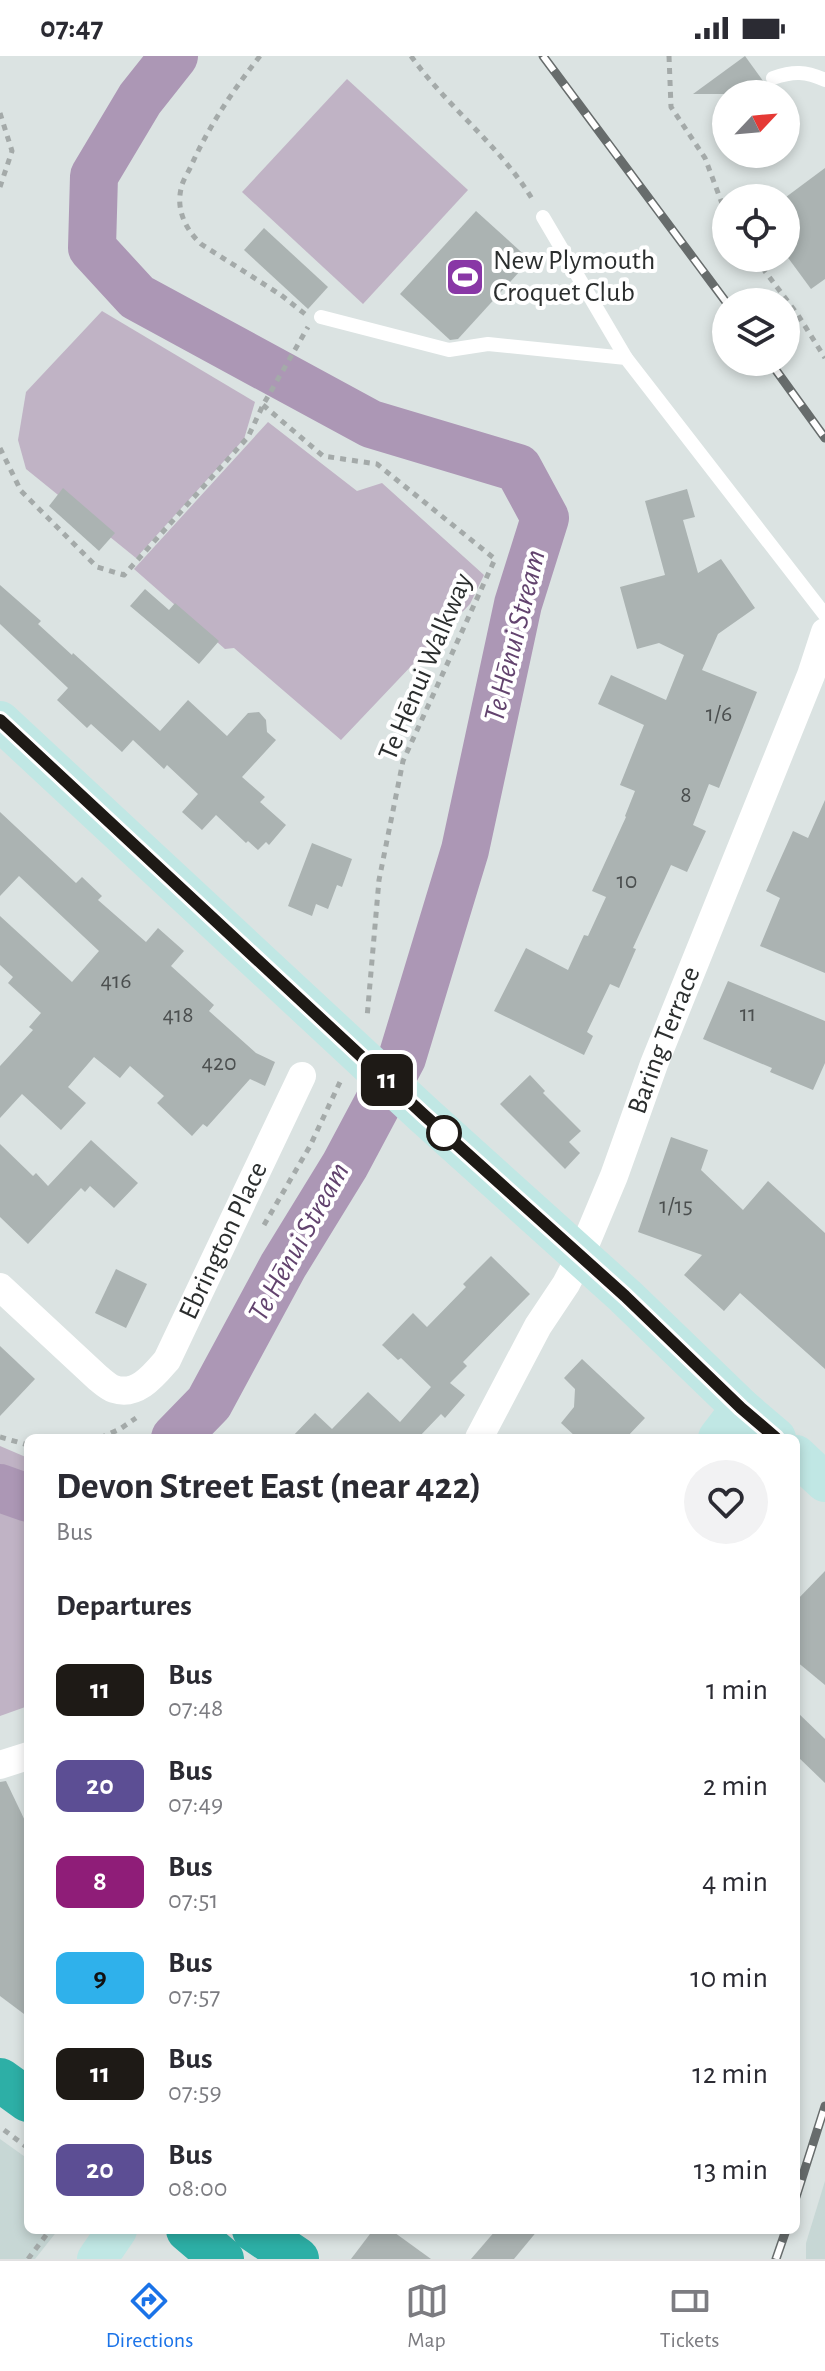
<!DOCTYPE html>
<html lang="en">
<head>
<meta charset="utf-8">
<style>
  :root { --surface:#fff; --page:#f2f2f3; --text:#2b2b33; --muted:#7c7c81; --line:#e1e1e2; --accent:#1a73e8 }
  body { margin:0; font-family:"Alegreya Sans",sans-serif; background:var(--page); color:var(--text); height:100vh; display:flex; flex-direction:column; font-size:30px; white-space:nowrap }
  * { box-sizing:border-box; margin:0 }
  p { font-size:26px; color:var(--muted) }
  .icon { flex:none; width:44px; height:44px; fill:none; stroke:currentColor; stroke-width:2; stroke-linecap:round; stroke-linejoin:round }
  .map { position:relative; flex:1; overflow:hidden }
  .side { position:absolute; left:24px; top:1378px; width:776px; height:800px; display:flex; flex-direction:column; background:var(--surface); border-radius:12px; box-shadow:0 4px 12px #0003 }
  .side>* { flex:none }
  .badge { padding:0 16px; border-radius:12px; font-size:28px; line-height:52px }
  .needle { width:52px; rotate:64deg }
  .fabs { position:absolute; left:712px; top:24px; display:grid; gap:16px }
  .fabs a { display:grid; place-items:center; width:88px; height:88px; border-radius:50%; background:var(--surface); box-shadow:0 4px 12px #0003; font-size:40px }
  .map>.badge { position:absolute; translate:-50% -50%; box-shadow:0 0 0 4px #fff }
  h2 { padding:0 32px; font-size:30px; line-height:72px }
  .round { display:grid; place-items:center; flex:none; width:84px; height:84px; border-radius:42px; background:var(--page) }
  .headline { display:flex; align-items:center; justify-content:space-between; height:136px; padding:0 32px }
  h1 { font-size:38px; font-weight:700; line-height:60px }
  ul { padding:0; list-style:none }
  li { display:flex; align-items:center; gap:24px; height:96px; padding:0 32px }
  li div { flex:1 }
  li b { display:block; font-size:30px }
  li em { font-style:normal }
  li .badge { min-width:88px; font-weight:700; text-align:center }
  .status { display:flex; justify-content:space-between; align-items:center; height:56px; padding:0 40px; background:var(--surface); direction:ltr }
  .status svg { height:22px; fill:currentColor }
  .menu { display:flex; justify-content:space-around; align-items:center; height:112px; border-top:2px solid var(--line); background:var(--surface); font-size:22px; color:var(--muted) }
  .menu a { display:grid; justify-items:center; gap:4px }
  .menu .selected { color:var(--accent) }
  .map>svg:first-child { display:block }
  .built { fill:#c7d7d5 }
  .green { fill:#c0b3c5 }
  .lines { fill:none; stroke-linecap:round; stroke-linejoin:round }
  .river { stroke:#ac97b5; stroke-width:48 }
  .building { fill:#abb3b2 }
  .path { stroke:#a4aaa9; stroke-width:5; stroke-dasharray:6 6; stroke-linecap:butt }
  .lane { stroke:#fff; stroke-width:14 }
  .street { stroke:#fff; stroke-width:28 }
  .secondary { stroke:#c0e7e4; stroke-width:40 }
  .highway { stroke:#2dafa6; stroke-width:44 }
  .rail-casing { stroke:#676c6c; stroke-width:9 }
  .rail { stroke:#fff; stroke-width:6; stroke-dasharray:18; stroke-linecap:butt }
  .line-casing { stroke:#fff; stroke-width:18 }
  .line { stroke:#1e1a16; stroke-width:12 }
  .stop-dot { fill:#fff; stroke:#1e1a16; stroke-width:4 }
  .labels { text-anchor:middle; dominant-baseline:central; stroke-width:8; stroke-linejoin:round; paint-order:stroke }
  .number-label { font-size:24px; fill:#4b4f4f }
  .poi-label { font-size:28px; fill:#2b2e2e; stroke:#fff; text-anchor:start }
  .street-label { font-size:28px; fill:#2b2e2e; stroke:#fff }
  .water-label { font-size:30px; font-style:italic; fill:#62436e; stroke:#fff }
</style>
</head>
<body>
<div class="status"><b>07:47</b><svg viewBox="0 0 49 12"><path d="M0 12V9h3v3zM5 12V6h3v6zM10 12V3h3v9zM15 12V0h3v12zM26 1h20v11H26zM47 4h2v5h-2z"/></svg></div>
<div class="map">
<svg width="825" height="2203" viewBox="0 0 825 2203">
  <rect width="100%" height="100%" fill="#dbe3e2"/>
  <!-- built -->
  <g class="built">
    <polygon points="0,2083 28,2103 28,2174 58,2174 35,2203 0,2203"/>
    <polygon points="825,2125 825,2203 806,2203 806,2187"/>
  </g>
  <!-- green -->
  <g class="green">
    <polygon points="347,23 468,134 363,248 242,136"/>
    <polygon points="102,255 255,346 244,383 136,502 26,413 18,384 26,336"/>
    <polygon points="268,366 357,435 382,427 484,519 470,548 341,684 234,592 225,593 134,513"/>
    <polygon points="0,1390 28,1402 28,1650 0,1660"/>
  </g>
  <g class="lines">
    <!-- river -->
    <g class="river">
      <polyline points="174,0 140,43 94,120 92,192 137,241 371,368 518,412 545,462 518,548 465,794 402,1002 345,1109 283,1210 209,1347 175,1382"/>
      <polyline points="0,1432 28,1442"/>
    </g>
  </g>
  <!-- building -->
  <g class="building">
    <polygon points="745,0 766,29 754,38 693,38"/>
    <polygon points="825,112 825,223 811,233 786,199 786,141"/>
    <polygon points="476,155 530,204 458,283 450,284 400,238"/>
    <polygon points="264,172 328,231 308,253 244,194"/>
    <polygon points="63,432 115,477 99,495 49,450"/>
    <polygon points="687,433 695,461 683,464 698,517 721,503 755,552 718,578 702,614 757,636 719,732 709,728 693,769 706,775 687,816 671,809 633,892 636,893 619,932 610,928 587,976 593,980 584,999 494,955 526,892 568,914 584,879 588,880 606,841 592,835 626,761 625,760 635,735 620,729 644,669 598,648 611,619 666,644 684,599 659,587 637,593 620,531 665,519 645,445"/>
    <polygon points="0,529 41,565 38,568 72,599 73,597 160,675 188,644 227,680 248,657 259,656 266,664 267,676 276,684 242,721 265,741 260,746 286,769 269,789 266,786 258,794 248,785 246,787 216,759 202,774 182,756 198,738 167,709 164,713 133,684 122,696 91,668 87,672 57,644 68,632 0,568"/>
    <polygon points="145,533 169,554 175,547 219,585 199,608 130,550"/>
    <polygon points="825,744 825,917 760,890 780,842 766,835 793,775 808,782"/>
    <polygon points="0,756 76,827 82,821 102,840 98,844 146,886 158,872 184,895 171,910 214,949 209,955 256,997 275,1006 265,1030 250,1023 207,1071 203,1068 192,1080 157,1047 164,1040 130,1010 120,1022 94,1001 68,1031 86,1047 61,1074 22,1038 0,1062 0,1010 33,974 29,971 41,957 8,927 13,921 0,909 0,860 72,926 99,895 19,820 0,840"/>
    <polygon points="312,787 352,803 342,831 337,829 328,853 316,848 312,860 288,850"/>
    <polygon points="728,925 825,965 825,1007 813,1034 770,1016 772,1012 703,983"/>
    <polygon points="530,1019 545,1035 543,1037 581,1075 569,1086 580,1097 565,1113 500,1048"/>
    <polygon points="671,1081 708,1094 701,1114 743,1154 768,1125 825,1177 825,1313 740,1237 724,1255 684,1219 702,1199 638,1176"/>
    <polygon points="91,1084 138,1127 114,1152 90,1130 85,1136 81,1132 28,1188 0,1161 0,1088 33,1120 36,1117 48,1130"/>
    <polygon points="491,1200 530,1238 463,1306 467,1310 450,1327 465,1339 445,1362 441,1358 418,1382 291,1382 315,1357 332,1373 368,1336 400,1366 431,1331 401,1302 398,1304 382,1289 413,1257 427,1271 466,1231 463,1228"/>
    <polygon points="116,1213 147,1228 126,1272 95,1257"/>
    <polygon points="0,1290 35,1323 0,1360"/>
    <polygon points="582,1303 645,1362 626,1382 577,1382 561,1367 574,1351 575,1333 564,1322"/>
    <polygon points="825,1515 825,1629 796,1605 796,1545"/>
    <polygon points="796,1655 825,1683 825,1727 796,1699"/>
    <polygon points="6,1725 28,1771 28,1961 0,1940 0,1726"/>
    <polygon points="373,2174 391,2174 431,2203 351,2203"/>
    <polygon points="496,2174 538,2174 514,2203 471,2203"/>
  </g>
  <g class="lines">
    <!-- path -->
    <g class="path">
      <path d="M 260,0 C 233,34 209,70 191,110 C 188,117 182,125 181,133 C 176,154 186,174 201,188 L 281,239 L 305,258"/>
      <path d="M 411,0 C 448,52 501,90 534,146"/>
      <polyline points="669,0 671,51 705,102 726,158"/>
      <polyline points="0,57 12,95 0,131"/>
      <polyline points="755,202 798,259 825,302"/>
      <polyline points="263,349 323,400 377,408 495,503 403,705 379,824 367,962"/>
      <polyline points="0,392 21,435 97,511 124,519 248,381 263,349 308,271"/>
      <polyline points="264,1169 310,1090 340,1026"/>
      <polyline points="0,1381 28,1389"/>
      <polyline points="100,1382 120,1373 136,1362"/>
      <polyline points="4,2074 28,2092"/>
      <polyline points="28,2203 50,2174"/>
    </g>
    <!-- lane -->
    <g class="lane">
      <path d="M 773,22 C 793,15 806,15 825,24"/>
      <polyline points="543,161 626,302"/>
      <polyline points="321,261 449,294 488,288 626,302 825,559"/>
    </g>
    <!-- street -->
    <g class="street">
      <path id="s1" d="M 0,1231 L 98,1322 C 102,1325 108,1331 114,1333 C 137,1341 154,1319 167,1304 L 302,1020"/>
      <path id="s2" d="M 479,1382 L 538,1270 L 566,1228 L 580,1201 L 614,1120 L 654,1008 L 811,619 L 825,576"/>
      <polyline points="0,1709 28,1700"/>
    </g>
    <!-- secondary -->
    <g class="secondary">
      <polyline points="0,665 423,1058 625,1240 741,1352 776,1382"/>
      <polyline points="718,1382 741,1352"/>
      <polyline points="796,1399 825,1426"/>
      <polyline points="97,2203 117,2174"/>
    </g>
    <!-- highway -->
    <g class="highway">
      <polyline points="0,2024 28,2044"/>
      <polyline points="188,2174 222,2203"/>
      <polyline points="254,2174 297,2203"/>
    </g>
    <defs>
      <g id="rail">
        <polyline points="543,0 726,246"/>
        <polyline points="770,306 825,382"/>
        <polyline points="796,2141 825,2050"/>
        <polyline points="776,2203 786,2174"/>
      </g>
    </defs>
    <!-- rail casing -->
    <use href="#rail" class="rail-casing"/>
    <!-- rail -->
    <use href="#rail" class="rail"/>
  </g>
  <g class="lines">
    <defs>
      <polyline id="line" points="0,664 423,1058 625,1240 741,1352 776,1382"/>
    </defs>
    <!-- line casing -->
    <use href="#line" class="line-casing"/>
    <!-- line -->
    <use href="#line" class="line"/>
  </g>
  <!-- icons -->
  <defs>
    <symbol id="stadium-square" viewBox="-11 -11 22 22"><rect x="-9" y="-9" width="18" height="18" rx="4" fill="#8937a6" stroke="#fff"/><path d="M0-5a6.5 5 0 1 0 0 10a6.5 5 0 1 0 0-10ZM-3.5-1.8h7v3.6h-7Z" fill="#fff"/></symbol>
  </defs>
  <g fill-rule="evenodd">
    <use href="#stadium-square" x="443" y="199" width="44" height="44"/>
  </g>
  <!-- markers -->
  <circle class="stop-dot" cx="444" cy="1077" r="16"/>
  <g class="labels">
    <!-- number labels -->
    <g class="number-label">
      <text x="719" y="658">1/6</text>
      <text x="686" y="739">8</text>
      <text x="627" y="825">10</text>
      <text x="116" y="925">416</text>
      <text x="748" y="958">11</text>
      <text x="178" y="959">418</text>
      <text x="219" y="1007">420</text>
      <text x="676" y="1150">1/15</text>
    </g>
    <!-- poi labels -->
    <g class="poi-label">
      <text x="493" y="205">New Plymouth<tspan x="493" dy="32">Croquet Club</tspan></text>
    </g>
    <!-- street labels -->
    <g class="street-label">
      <text transform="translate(426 611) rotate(-67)">Te Hēnui Walkway</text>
      <text stroke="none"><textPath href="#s2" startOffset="440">Baring Terrace</textPath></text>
      <text stroke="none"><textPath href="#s1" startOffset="350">Ebrington Place</textPath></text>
    </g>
    <!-- water labels -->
    <g class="water-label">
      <text transform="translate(515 580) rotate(-76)">Te Hēnui Stream</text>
      <text transform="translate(299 1186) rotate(-61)">Te Hēnui Stream</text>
    </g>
  </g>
</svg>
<div class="fabs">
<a><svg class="needle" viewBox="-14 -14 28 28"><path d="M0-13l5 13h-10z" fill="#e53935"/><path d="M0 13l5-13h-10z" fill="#7c7c81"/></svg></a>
<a><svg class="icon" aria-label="locate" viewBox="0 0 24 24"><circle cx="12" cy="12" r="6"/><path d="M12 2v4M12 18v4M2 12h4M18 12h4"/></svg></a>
<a><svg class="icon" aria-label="layers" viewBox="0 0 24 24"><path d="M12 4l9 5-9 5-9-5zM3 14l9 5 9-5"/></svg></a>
</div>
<b class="badge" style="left:387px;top:1024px;background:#1e1a16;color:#fff">11</b>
<section class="side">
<div class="headline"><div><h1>Devon Street East (near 422)</h1><p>Bus</p></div><a class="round"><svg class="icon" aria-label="heart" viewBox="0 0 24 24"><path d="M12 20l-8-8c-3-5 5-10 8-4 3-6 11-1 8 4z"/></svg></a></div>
<h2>Departures</h2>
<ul>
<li><span class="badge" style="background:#1e1a16;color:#fff">11</span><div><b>Bus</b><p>07:48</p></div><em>1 min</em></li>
<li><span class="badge" style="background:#5c4e94;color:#fff">20</span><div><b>Bus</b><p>07:49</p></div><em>2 min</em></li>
<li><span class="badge" style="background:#8f1d78;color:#fff">8</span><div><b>Bus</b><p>07:51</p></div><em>4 min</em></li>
<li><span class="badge" style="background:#2fb1eb;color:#111">9</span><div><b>Bus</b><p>07:57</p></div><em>10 min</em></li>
<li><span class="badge" style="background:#1e1a16;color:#fff">11</span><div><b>Bus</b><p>07:59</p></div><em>12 min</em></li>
<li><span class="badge" style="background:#5c4e94;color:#fff">20</span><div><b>Bus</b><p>08:00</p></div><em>13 min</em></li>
</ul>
</section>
</div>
<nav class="menu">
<a class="selected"><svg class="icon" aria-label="directions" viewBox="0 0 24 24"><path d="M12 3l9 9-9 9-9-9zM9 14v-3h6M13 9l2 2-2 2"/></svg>Directions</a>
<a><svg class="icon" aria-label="map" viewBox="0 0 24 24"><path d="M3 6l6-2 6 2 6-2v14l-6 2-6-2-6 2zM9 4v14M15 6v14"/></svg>Map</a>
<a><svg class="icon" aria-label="tickets" viewBox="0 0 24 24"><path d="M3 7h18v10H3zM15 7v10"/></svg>Tickets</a>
</nav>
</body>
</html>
